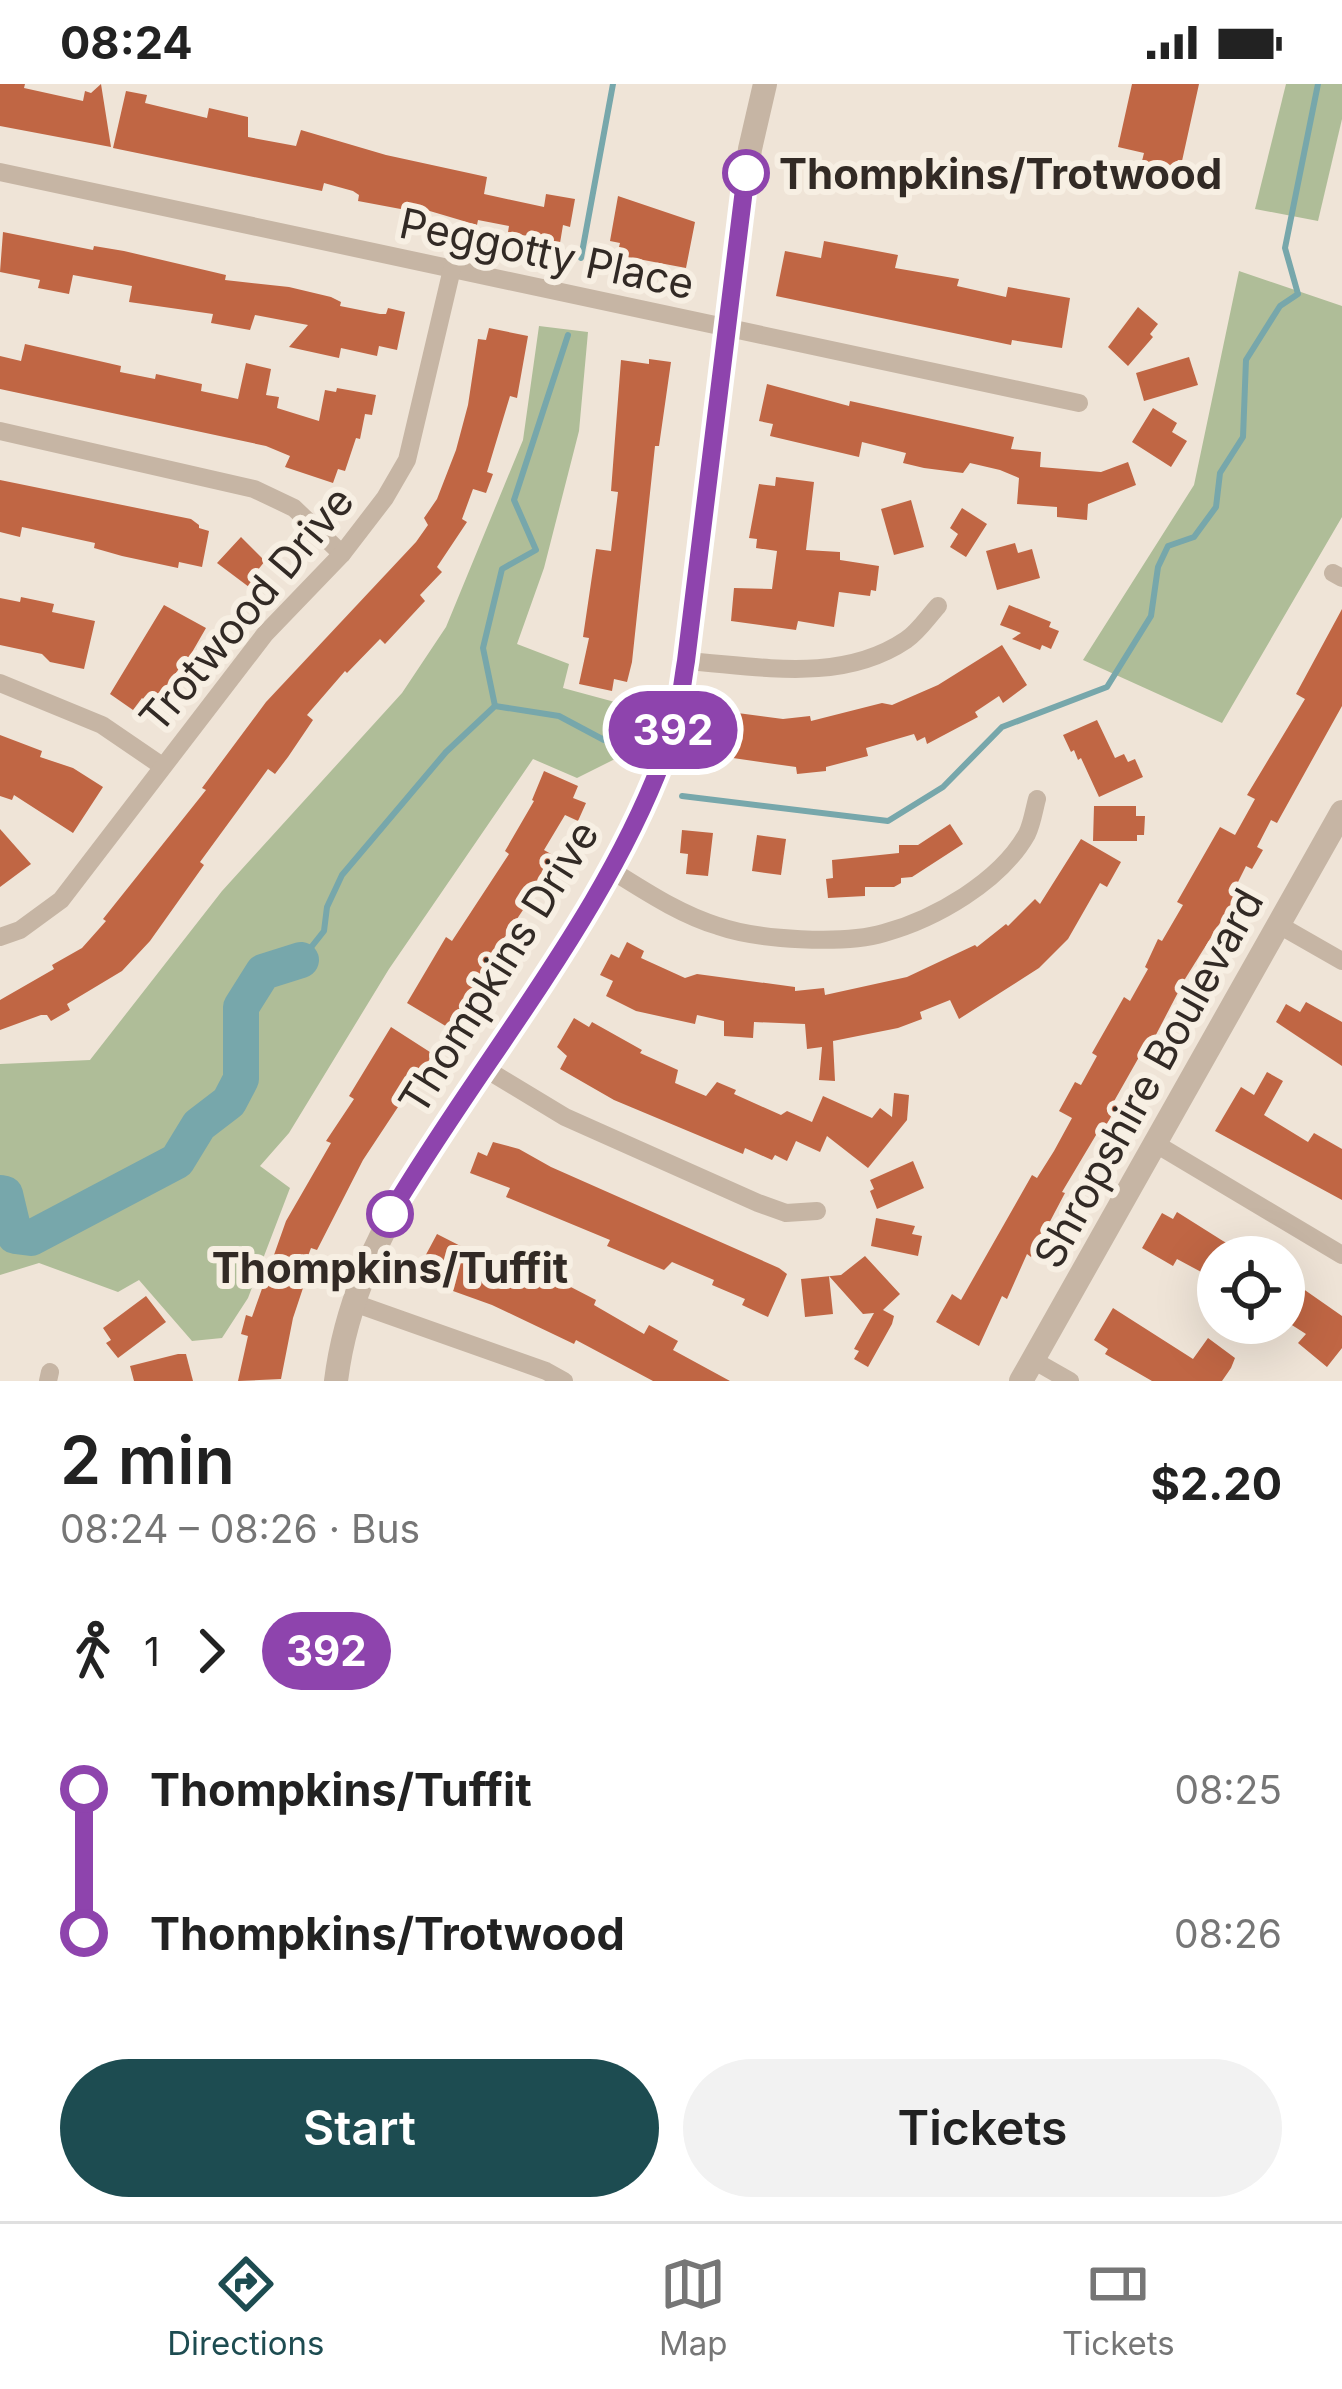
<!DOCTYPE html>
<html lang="en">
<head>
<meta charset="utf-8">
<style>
  :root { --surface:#fff; --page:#f2f2f2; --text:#222; --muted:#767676; --line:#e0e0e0; --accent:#1d4c51 }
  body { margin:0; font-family:Inter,sans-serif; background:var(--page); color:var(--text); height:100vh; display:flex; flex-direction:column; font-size:45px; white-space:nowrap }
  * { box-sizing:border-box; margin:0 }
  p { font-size:39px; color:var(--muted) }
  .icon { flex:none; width:66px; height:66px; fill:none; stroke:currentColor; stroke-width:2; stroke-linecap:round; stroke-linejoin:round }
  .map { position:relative; height:1297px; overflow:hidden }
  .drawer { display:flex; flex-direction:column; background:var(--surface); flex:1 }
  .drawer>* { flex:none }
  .badge { padding:0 24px; border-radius:39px; font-size:42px; line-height:78px }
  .controls { position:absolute; left:1197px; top:1152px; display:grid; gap:24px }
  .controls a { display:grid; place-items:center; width:108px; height:108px; border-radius:50%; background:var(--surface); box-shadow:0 12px 48px #0002; font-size:60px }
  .map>.badge { position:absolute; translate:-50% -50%; box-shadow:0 0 0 6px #fff }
  .legs { display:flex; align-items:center; gap:18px; height:132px; padding:0 60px; font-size:39px }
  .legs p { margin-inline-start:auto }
  .head { display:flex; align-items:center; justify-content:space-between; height:204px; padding:0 60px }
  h1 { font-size:66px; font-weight:600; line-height:90px }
  .action { display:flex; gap:24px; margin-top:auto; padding:24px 60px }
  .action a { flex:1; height:138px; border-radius:72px; background:var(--accent); color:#fff; font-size:48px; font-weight:600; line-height:138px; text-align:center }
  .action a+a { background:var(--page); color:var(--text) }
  ul { padding:0 60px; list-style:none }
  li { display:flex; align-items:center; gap:42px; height:144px; font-size:45px }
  li i { display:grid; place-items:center; width:18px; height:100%; margin:0 15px; background:currentColor }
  li i::after { content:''; width:30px; height:30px; margin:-15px; border:9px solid; border-radius:50%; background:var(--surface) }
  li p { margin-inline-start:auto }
  li:first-child i { background:linear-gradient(#0000 50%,currentColor 0) }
  li:last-child i { background:linear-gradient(currentColor 50%,#0000 0) }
  .status { display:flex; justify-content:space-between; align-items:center; height:84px; padding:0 60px; background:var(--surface); direction:ltr }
  .status svg { height:33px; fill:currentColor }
  .tab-bar { display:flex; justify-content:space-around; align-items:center; height:168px; border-top:3px solid var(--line); background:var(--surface); font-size:33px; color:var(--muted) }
  .tab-bar a { display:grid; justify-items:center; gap:6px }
  .tab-bar .on { color:var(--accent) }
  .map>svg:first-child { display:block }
  .green { fill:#afbd98 }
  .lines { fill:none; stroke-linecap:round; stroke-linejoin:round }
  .stream { stroke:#77a7ab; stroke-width:6 }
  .river { stroke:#77a7ab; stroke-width:36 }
  .building { fill:#c06644 }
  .minor { stroke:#c6b5a4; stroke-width:18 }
  .tertiary { stroke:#c6b5a4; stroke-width:24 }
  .line-1-casing { stroke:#fff; stroke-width:27 }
  .line-1 { stroke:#8e44ad; stroke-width:18 }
  .stop-1-dot { fill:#fff; stroke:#8e44ad; stroke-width:6 }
  .labels { text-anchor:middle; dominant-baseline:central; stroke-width:12; stroke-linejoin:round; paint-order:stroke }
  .stop-label { font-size:42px; font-weight:bold; fill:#322a25; stroke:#f7efe3; text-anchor:start }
  .street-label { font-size:42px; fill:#322a25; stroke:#f7efe3 }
</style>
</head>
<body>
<div class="status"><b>08:24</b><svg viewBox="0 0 49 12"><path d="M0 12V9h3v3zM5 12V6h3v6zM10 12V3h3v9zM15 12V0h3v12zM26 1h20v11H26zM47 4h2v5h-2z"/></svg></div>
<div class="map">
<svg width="1342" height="1297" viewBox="0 0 1342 1297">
  <rect width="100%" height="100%" fill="#efe4d7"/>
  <!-- green -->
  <g class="green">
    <polygon points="1286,0 1342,0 1342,35 1318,137 1255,125"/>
    <polygon points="1239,187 1342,222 1342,433 1222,639 1083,576 1194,401"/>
    <polygon points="539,242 588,248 579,347 544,484 517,560 569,580 563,604 637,624 627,669 577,694 533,675 389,885 289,1049 260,1082 290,1104 248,1214 222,1254 192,1257 139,1196 118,1208 39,1179 0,1191 0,980 90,976 222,807 402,609 446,543 523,356"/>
  </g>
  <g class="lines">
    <!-- stream -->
    <g class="stream">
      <polyline points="581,174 613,0"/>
      <polyline points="495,622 483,564 502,485 536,466 514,416 568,251"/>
      <polyline points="682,712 888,737 943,703 1002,643 1107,603 1151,532 1158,483 1168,462 1194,453 1216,423 1220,389 1243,353 1246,276 1280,222 1298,210 1285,164 1318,0"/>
      <polyline points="301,876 324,847 327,823 342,791 446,668 495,622 559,632 604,656"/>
    </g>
    <!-- river -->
    <polyline class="river" points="0,1109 5,1110 15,1152 31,1154 177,1077 199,1041 229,1018 241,995 241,923 263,888 301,876"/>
  </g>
  <!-- building -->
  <g class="building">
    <polygon points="0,0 25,0 24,4 83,17 85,7 91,9 101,0 111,63 0,42"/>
    <polygon points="1132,0 1199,0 1182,77 1178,76 1175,88 1141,81 1144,69 1118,63"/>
    <polygon points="126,7 147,11 145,19 207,34 209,24 248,33 248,53 296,62 301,46 386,71 487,93 484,110 544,123 546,110 575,115 570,143 563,141 560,159 508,148 509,142 478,136 477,141 423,125 422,129 358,117 359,111 353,107 324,99 322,107 113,64"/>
    <polygon points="618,112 695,138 686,184 617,171 620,159 610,157"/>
    <polygon points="3,148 93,166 94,162 124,167 226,191 225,196 289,203 331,213 341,218 340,222 380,230 386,230 388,224 405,228 397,266 379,262 377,272 341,264 339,274 289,263 308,241 255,231 250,246 211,239 213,230 129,218 132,202 73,191 69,210 38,204 40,196 0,188"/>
    <polygon points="824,157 898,171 895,184 959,195 957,202 1006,213 1008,203 1070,214 1062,264 1012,256 1011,261 776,212 785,167 821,174"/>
    <polygon points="1138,223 1158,240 1150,250 1153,253 1128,282 1108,263"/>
    <polygon points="489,244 528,252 517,314 510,312 487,388 493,390 486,409 473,405 462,435 467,438 437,483 442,488 420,511 425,517 385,560 380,555 347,589 345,587 307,631 313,636 288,673 275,690 268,685 200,778 204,781 150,857 122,887 67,920 70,926 51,937 47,931 41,931 0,946 0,916 54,885 52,881 82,864 106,837 103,835 206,706 202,704 266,618 416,458 428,441 424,434 437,415 456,366 468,321 478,255 486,256"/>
    <polygon points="25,260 121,282 120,288 155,295 156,290 202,300 201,307 238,315 246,279 271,285 266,311 279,313 277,324 319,337 325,306 336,308 337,304 376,311 372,331 365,330 360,355 356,354 345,387 338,385 333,399 285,383 290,372 266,362 0,305 0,272 21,277"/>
    <polygon points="1189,273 1198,301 1144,317 1136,289"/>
    <polygon points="649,275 671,278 659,362 655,362 632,578 627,598 614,595 612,607 579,600 589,554 583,553 596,465 611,467 618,408 611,407 621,276 649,280"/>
    <polygon points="767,300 849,322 850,317 1014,353 1011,365 1041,368 1040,383 1101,388 1128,378 1136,401 1088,420 1087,436 1057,433 1057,423 1017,420 1019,394 1000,386 970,379 963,389 924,384 903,379 906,369 862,358 859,373 770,352 773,340 759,337"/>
    <polygon points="1153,324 1177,339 1172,348 1187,357 1171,383 1132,358"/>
    <polygon points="776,393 814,398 806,466 840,468 840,476 879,482 876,507 871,506 870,512 839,508 834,543 798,537 796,546 731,537 734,504 772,505 777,467 756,464 757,455 749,454 759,400 775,402"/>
    <polygon points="0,396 191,435 199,441 199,444 209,447 202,483 179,478 178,484 122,472 94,464 95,459 22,443 20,453 0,448"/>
    <polygon points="911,416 924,463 894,471 881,425"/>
    <polygon points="962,424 987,440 966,473 950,463 958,450 950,444"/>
    <polygon points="241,453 265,477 257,487 261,491 249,503 217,479"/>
    <polygon points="1015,459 1018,469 1032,465 1040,494 997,506 986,467"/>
    <polygon points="21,513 54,520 52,528 95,537 84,585 50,578 42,570 0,561 0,514 20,518"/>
    <polygon points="164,521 206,544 187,577 185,576 159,613 155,610 148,619 142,614 133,626 110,610"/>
    <polygon points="1009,521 1051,538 1049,543 1059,547 1051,565 1042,561 1040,566 1012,555 1021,549 1000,541"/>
    <polygon points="1342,525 1342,622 1277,739 1271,736 1257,763 1263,766 1252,785 1246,782 1233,808 1238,810 1185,895 1147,968 1143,966 1113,1019 1117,1021 1103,1048 1099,1046 1062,1108 1065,1109 1037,1162 1031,1173 1027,1170 1007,1215 1002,1212 979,1262 936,1238 952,1210 961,1216 1032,1091 1037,1094 1054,1067 1072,1034 1059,1027 1075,998 1081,1001 1097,972 1092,969 1124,913 1130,917 1148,885 1145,883 1158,855 1162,857 1183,821 1177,818 1220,743 1235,751 1255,715 1247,711 1305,615 1296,610"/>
    <polygon points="1002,561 1027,601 1003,619 999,612 975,628 978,633 927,660 925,653 917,657 914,650 866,664 868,672 826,683 826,687 797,690 796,683 726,673 726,668 714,666 717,643 727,645 730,628 783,635 810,632 811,637 882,619 892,621 938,601"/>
    <polygon points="1097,636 1115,674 1124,670 1128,678 1135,675 1143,693 1099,713 1081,674 1078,676 1074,666 1071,668 1063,651"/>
    <polygon points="0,651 42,667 40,673 73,684 103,703 73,749 14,711 12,716 0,712"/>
    <polygon points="544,687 578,702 573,714 586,719 578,737 565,731 544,766 558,774 492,872 449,944 407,919 446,853 452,857 509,770 505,767 534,717 532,716"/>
    <polygon points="1094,722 1136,722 1136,732 1145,732 1144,751 1137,751 1137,757 1093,757"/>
    <polygon points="950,740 963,760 912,793 901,794 901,799 894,803 865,803 865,812 828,814 826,795 833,794 832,776 899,769 899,761 918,761"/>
    <polygon points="0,745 31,780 0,803"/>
    <polygon points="682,746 713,749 708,792 686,790 688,770 680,769"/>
    <polygon points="757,751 786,755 781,791 752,787"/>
    <polygon points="1081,755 1121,778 1107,803 1100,799 1068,855 1039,884 959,935 950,916 920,928 922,935 898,944 833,957 835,997 819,996 822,963 807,965 805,940 754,938 753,954 724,952 724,937 697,931 695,940 636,927 606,912 613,897 600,891 611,870 619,874 627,858 644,867 641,874 685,894 697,890 795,903 795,907 824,904 825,911 907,893 975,861 977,863 1006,840 1008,842 1035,815 1040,820"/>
    <polygon points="1306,918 1342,938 1342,982 1276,938 1286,920 1300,928"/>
    <polygon points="574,934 589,943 592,938 642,966 640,969 678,986 675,999 706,1012 717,998 736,1006 734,1010 781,1031 787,1027 812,1038 823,1012 872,1034 880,1024 892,1033 894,1009 909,1011 907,1036 868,1084 827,1052 820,1068 796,1057 787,1077 775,1071 772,1076 745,1064 743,1070 614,1016 560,985 567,972 557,963"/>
    <polygon points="391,943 433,970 363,1076 317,1166 311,1164 299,1196 305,1198 293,1234 281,1295 238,1297 248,1252 241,1250 246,1231 252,1233 286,1137 331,1059 326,1057 354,1015 349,1012"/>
    <polygon points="1267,988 1283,997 1264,1031 1308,1058 1314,1049 1342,1065 1342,1116 1215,1047 1241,1003 1254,1011"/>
    <polygon points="493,1058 519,1065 551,1083 779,1184 787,1190 768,1233 742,1221 745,1215 712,1201 714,1196 672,1178 664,1186 607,1162 610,1156 506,1113 510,1104 470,1089 478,1068 487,1072"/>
    <polygon points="913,1077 924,1104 877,1125 870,1107 874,1105 870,1096"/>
    <polygon points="1177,1128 1223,1157 1252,1173 1218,1173 1218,1197 1177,1175 1173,1182 1142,1164 1162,1129 1173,1135"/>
    <polygon points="876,1134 915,1142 912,1150 922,1152 918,1172 871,1162"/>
    <polygon points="437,1150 525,1195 529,1185 565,1200 596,1216 594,1221 644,1250 649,1241 678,1257 673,1266 730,1297 653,1297 576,1256 574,1260 492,1221 414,1193"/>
    <polygon points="865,1172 900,1210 883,1226 894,1232 892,1240 868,1283 854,1275 859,1267 854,1265 874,1229 863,1230 829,1192 833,1230 805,1233 801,1195 841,1191"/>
    <polygon points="1289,1195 1342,1232 1342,1264 1327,1283 1298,1259 1306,1250 1284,1236 1284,1203"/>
    <polygon points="146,1212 166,1238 118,1274 106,1259 111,1256 103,1244"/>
    <polygon points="1113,1224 1193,1275 1208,1254 1235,1274 1231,1284 1222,1297 1152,1297 1105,1270 1108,1265 1094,1256"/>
    <polygon points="178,1270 186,1270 193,1297 134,1297 130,1282"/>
  </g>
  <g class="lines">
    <!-- minor -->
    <g class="minor">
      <polyline points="0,88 1079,319"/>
      <polyline points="0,347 254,405 294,424 342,470"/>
      <polyline points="1333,489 1342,494"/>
      <path d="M 686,577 C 759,582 841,600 906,556 C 918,548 928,533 938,522"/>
      <polyline points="0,599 102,641 162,682"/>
      <path d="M 611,786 C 645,807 679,830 718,842 C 758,856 843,861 884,849 C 935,835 1000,798 1027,750 C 1032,740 1034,726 1037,715"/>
      <polyline points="1279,841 1342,877"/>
      <polyline points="0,853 20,846 61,816 265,550 342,470 385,414 407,376 452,185"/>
      <polyline points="484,984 565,1033 758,1119 786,1129 817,1127"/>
      <polyline points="1156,1060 1342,1171"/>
      <polyline points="354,1219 546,1287 564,1297"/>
      <polyline points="1033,1276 1070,1297"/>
      <polyline points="48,1297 50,1288"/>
    </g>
    <!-- tertiary -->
    <g class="tertiary">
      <path d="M 336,1297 C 350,1183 412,1093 474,1000 C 547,889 629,776 672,649 C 680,626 682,600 686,577 L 750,65 L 765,0"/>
      <polyline points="1021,1297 1342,728"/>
    </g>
  </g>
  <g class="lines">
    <defs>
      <path id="line-1" d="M 390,1130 C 482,974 615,821 672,649 C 680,626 682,600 686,577 L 746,89"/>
    </defs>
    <!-- line-1 casing -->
    <use href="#line-1" class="line-1-casing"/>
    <!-- line-1 -->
    <use href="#line-1" class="line-1"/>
  </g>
  <!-- markers -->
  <g class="stop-1-dot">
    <circle cx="746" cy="89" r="21"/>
    <circle cx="390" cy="1130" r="21"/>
  </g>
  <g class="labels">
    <!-- stop labels -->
    <g class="stop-label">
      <text x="779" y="89">Thompkins/Trotwood</text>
      <text x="390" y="1183" text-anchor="middle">Thompkins/Tuffit</text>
    </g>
    <!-- street labels -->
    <g class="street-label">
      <text transform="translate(547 169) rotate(12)">Peggotty Place</text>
      <text transform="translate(246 525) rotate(-50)">Trotwood Drive</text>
      <text transform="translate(498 883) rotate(-58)">Thompkins Drive</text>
      <text transform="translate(1148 994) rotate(-61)">Shropshire Boulevard</text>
    </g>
  </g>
</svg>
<div class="controls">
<a><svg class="icon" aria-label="locate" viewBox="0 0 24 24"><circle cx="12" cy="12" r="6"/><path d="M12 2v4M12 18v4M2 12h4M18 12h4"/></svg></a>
</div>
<b class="badge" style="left:673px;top:646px;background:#8e44ad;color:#fff">392</b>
</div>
<section class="drawer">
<div class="head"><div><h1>2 min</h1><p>08:24 – 08:26 · Bus</p></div><b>$2.20</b></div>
<div class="legs"><svg class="icon" aria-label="walk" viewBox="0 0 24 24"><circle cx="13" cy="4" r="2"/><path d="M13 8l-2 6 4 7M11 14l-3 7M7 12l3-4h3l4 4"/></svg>1<svg class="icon" aria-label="forward" viewBox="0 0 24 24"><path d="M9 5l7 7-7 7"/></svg><b class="badge" style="background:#8e44ad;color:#fff">392</b></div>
<ul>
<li><i style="color:#8e44ad"></i><b>Thompkins/Tuffit</b><p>08:25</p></li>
<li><i style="color:#8e44ad"></i><b>Thompkins/Trotwood</b><p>08:26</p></li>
</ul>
<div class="action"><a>Start</a><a>Tickets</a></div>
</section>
<nav class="tab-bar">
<a class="on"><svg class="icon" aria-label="directions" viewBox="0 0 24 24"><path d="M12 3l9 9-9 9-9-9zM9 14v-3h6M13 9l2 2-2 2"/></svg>Directions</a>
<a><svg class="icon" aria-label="map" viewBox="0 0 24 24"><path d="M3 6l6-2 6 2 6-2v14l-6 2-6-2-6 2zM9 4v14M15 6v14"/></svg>Map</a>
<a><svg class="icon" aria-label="tickets" viewBox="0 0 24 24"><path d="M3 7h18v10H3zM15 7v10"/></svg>Tickets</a>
</nav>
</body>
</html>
